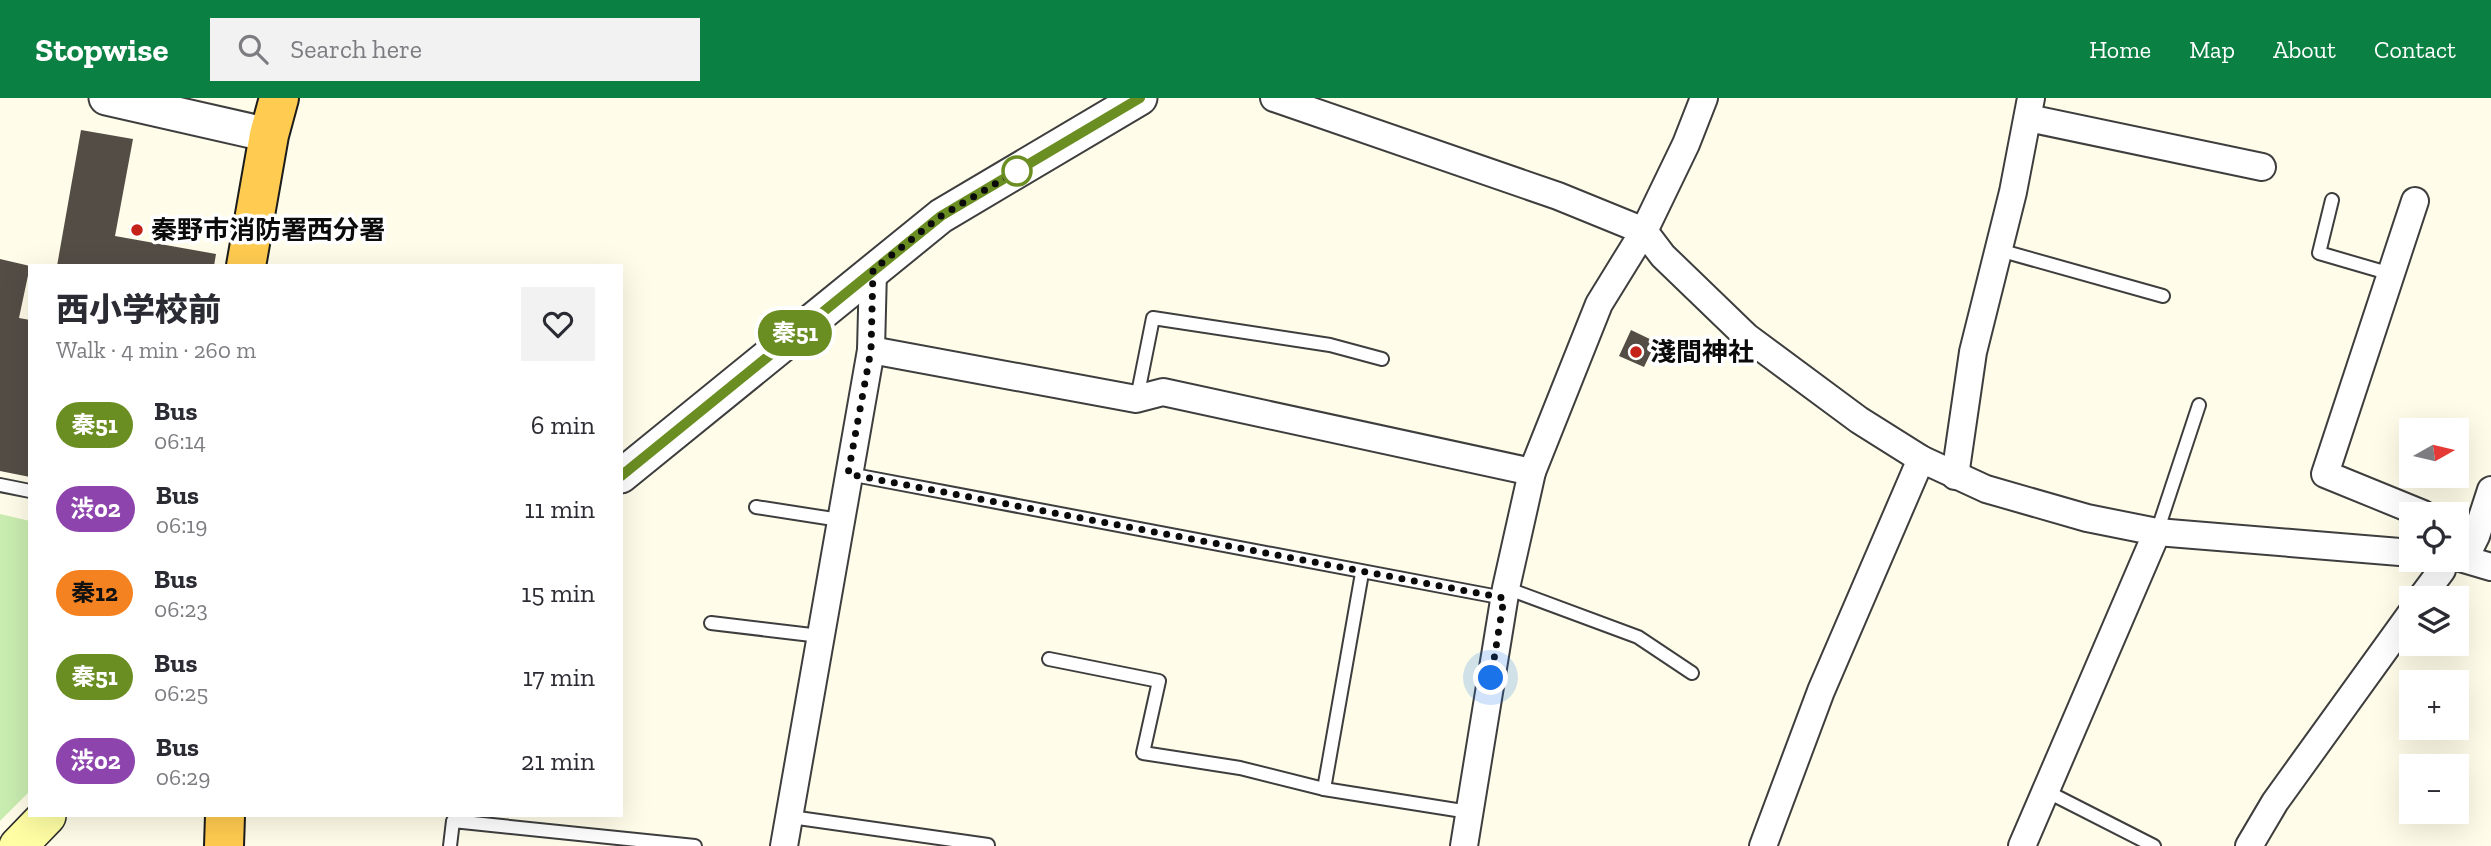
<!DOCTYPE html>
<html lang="en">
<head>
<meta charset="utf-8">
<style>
  :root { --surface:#fff; --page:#f2f2f3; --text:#2b2b33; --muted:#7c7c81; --accent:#0b8043 }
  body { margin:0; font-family:"Zilla Slab","Noto Sans JP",serif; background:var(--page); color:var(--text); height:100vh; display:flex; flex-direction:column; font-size:26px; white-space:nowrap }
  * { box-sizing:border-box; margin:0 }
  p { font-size:23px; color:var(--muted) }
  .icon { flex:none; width:38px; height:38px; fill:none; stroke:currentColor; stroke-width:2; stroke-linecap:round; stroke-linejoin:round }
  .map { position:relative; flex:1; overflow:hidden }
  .side { position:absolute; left:28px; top:166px; width:595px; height:553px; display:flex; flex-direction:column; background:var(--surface); border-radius:0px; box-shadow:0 7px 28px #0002 }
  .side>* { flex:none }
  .badge { padding:0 14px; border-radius:23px; font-size:24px; line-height:46px }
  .needle { width:46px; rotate:82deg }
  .tools { position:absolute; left:2399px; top:320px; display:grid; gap:14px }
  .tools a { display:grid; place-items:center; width:70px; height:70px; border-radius:0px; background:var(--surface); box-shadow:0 7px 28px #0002; font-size:35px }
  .you { position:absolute; width:35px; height:35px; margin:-18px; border:5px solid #fff; border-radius:50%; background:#1a73e8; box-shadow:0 0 0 10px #1a73e833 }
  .map>.badge { position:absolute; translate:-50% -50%; box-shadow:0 0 0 4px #fff }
  .round { display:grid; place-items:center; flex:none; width:74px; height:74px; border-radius:0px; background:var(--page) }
  .overview { display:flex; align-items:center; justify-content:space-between; height:119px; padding:0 28px }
  h1 { font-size:33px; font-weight:800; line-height:52px }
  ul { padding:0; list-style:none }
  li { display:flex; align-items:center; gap:21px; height:84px; padding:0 28px }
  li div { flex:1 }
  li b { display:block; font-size:26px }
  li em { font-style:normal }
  li .badge { min-width:77px; font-weight:700; text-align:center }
  header { display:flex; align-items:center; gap:42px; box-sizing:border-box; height:98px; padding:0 35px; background:var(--accent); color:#fff }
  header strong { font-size:33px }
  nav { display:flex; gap:38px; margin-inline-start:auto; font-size:24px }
  .search { width:490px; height:63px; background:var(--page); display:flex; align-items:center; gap:18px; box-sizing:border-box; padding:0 24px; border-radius:0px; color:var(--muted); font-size:26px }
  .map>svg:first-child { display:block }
  .green { fill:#c9ecb0 }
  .building { fill:#544d46 }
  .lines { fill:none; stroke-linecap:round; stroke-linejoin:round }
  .service-casing { stroke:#3e3e3e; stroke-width:16 }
  .minor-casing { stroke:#3e3e3e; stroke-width:30 }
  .tertiary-casing { stroke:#3e3e3e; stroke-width:37 }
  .secondary-casing { stroke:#2d2d2d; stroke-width:40 }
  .trunk-casing { stroke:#1c1c1c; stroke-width:42 }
  .service { stroke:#fff; stroke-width:12 }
  .minor { stroke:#fff; stroke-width:26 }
  .tertiary { stroke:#fff; stroke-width:33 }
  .secondary { stroke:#fffea4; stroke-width:37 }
  .trunk { stroke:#ffcb50; stroke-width:38 }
  .line-casing { stroke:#fff; stroke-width:16 }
  .line { stroke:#6b8e23; stroke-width:10 }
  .walk { stroke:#0b0b0b; stroke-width:7; stroke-dasharray:0 12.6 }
  .stop-dot { fill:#fff; stroke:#6b8e23; stroke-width:3.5 }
  .poi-dot { fill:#c52219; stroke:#fff; stroke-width:2.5 }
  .labels { text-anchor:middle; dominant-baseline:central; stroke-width:7; stroke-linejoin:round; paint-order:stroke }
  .poi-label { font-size:26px; font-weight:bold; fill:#0b0b0b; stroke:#fff; text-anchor:start }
</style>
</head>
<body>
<header>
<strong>Stopwise</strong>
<div class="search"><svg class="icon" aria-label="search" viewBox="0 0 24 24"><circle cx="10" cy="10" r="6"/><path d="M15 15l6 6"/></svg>Search here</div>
<nav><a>Home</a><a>Map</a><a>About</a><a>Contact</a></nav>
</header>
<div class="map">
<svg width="2491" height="748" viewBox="0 0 2491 748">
  <rect width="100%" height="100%" fill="#fffde9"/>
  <!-- green -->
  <polygon class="green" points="0,416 30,423 30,693 0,723"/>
  <!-- building -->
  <g class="building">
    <polygon points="81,32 133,41 115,138 216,156 214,168 57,168"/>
    <polygon points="0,161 30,168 19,220 30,222 30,379 0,373"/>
    <polygon points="1631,232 1656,244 1644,269 1619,258"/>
  </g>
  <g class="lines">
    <defs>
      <g id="service">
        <polyline points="2332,102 2319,155 2391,176"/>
        <polyline points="1999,152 2163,198"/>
        <polyline points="1137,300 1153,220 1330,247 1382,261"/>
        <polyline points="849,376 1504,500"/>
        <polyline points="0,387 30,393"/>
        <polyline points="756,409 840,422"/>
        <polyline points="2157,434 2199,307"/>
        <polyline points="1506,490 1638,539 1692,575"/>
        <polyline points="711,525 820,538"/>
        <polyline points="1049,561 1159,583 1143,655 1240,670 1324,691 1469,714"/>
        <polyline points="1324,691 1362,475"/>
        <polyline points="2044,692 2154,748"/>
        <polyline points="791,719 988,747"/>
        <polyline points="450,748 453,723 695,748"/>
      </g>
      <g id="minor">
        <polyline points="1274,0 1558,98 1644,133 1663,158 1747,239 1859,322 1921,361 1986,391 2087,420 2157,434 2412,455"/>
        <polyline points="2028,20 2262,69"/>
        <polyline points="2415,103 2325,376 2423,416"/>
        <polyline points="871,252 1136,301 1163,294 1532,374"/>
        <polyline points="1955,378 1973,254 2013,94 2031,0"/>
        <polyline points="2457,459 2491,469"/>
        <polyline points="2465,460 2476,438 2491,392"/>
        <polyline points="2421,500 2442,472 2444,462"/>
        <polyline points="784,748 871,252 873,172"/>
        <polyline points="1464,748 1506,490 1532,374 1599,206 1644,133 1686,46 1704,0"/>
        <polyline points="1763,748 1821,593 1921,361"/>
        <polyline points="2022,748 2157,434"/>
        <polyline points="2249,748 2275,704 2412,514"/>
      </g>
      <g id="tertiary">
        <polyline points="106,0 269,37"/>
        <polyline points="621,378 941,118 1140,0"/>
      </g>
      <polyline id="secondary" points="18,748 47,718"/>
      <g id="trunk">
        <polyline points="246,168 269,37 279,0"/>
        <polyline points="224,748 225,718"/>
      </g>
    </defs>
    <!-- service casing -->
    <use href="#service" class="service-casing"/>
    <!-- minor casing -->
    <use href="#minor" class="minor-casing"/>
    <!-- tertiary casing -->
    <use href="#tertiary" class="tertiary-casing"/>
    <!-- secondary casing -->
    <use href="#secondary" class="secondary-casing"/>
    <!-- trunk casing -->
    <use href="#trunk" class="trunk-casing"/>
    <!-- service -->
    <use href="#service" class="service"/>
    <!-- minor -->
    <use href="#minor" class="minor"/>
    <!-- tertiary -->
    <use href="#tertiary" class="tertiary"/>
    <!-- secondary -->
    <use href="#secondary" class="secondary"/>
    <!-- trunk -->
    <use href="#trunk" class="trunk"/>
  </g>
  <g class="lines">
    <defs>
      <polyline id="line" points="621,378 941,118 1140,0"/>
    </defs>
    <!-- line casing -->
    <use href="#line" class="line-casing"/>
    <!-- line -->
    <use href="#line" class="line"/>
    <!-- walk -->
    <polyline class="walk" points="1017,73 941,118 873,172 871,252 848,376 1504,500 1491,580"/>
  </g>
  <!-- markers -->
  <circle class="stop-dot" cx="1017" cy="73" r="14"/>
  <g class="poi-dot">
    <circle cx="137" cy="132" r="7"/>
    <circle cx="1636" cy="254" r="7"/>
  </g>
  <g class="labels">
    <!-- poi labels -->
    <g class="poi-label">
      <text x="151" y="132">秦野市消防署西分署</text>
      <text x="1650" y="254">淺間神社</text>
    </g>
  </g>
</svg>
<div class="tools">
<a><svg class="needle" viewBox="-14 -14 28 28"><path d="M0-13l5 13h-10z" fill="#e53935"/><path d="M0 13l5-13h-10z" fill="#7c7c81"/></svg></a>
<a><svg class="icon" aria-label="locate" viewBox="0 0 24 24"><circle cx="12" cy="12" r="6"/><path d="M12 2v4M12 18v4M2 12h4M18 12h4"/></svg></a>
<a><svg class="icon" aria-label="layers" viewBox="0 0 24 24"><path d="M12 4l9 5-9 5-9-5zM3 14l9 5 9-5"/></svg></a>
<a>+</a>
<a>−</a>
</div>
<div class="you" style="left:1491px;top:580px"></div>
<b class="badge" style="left:795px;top:235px;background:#6b8e23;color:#fff">秦51</b>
<section class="side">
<div class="overview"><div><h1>西小学校前</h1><p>Walk · 4 min · 260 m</p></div><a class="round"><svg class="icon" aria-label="heart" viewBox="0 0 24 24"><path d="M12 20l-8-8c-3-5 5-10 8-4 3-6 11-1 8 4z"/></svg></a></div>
<ul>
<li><span class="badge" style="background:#6b8e23;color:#fff">秦51</span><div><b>Bus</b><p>06:14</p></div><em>6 min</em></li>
<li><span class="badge" style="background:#8e44ad;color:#fff">渋02</span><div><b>Bus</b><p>06:19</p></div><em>11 min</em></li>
<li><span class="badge" style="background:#f58220;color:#111">秦12</span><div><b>Bus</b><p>06:23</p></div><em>15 min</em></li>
<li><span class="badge" style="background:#6b8e23;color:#fff">秦51</span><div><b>Bus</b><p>06:25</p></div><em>17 min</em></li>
<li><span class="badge" style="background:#8e44ad;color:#fff">渋02</span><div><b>Bus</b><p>06:29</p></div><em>21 min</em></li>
</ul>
</section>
</div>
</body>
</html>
